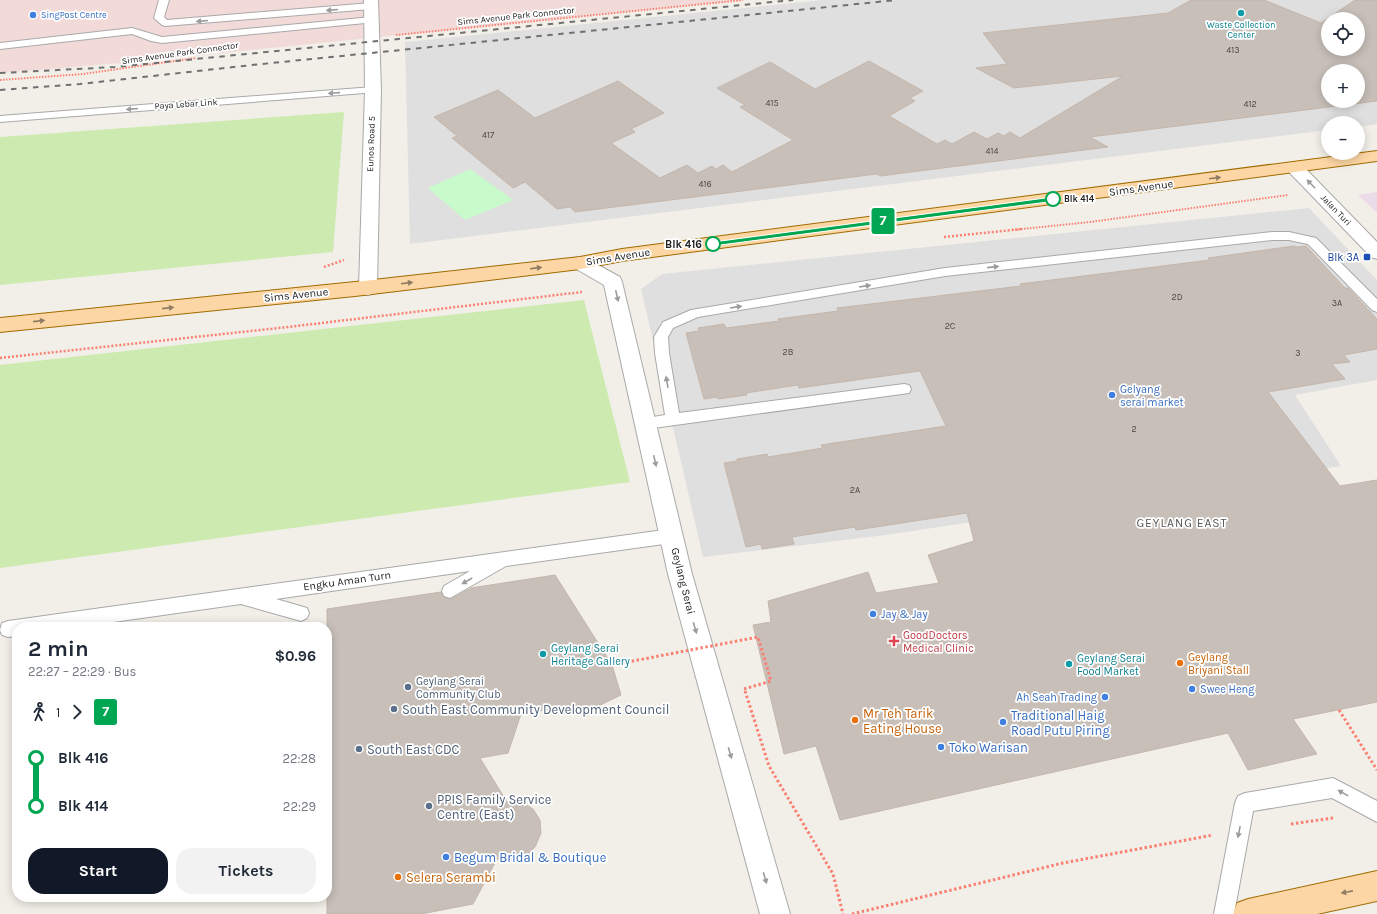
<!DOCTYPE html>
<html lang="en">
<head>
<meta charset="utf-8">
<style>
  :root { --surface:#fff; --page:#f2f2f3; --text:#1f2937; --muted:#747a83; --accent:#111827 }
  body { margin:0; font-family:Karla,sans-serif; background:var(--page); color:var(--text); height:100vh; display:flex; flex-direction:column; font-size:15px; white-space:nowrap }
  * { box-sizing:border-box; margin:0 }
  p { font-size:13px; color:var(--muted) }
  .icon { flex:none; width:22px; height:22px; fill:none; stroke:currentColor; stroke-width:2; stroke-linecap:round; stroke-linejoin:round }
  .map { position:relative; flex:1; overflow:hidden }
  .details { position:absolute; left:12px; top:622px; width:320px; height:280px; display:flex; flex-direction:column; background:var(--surface); border-radius:16px; box-shadow:0 2px 10px #0003 }
  .details>* { flex:none }
  .badge { padding:0 8px; border-radius:3px; font-size:14px; line-height:26px }
  .fabs { position:absolute; left:1321px; top:12px; display:grid; gap:8px }
  .fabs a { display:grid; place-items:center; width:44px; height:44px; border-radius:50%; background:var(--surface); box-shadow:0 2px 10px #0003; font-size:20px }
  .map>.badge { position:absolute; translate:-50% -50%; box-shadow:0 0 0 2px #fff }
  .legs { display:flex; align-items:center; gap:6px; height:44px; padding:0 16px; font-size:13px }
  .legs p { margin-inline-start:auto }
  .head { display:flex; align-items:center; justify-content:space-between; height:68px; padding:0 16px }
  h1 { font-size:22px; font-weight:700; line-height:30px }
  .action { display:flex; gap:8px; margin-top:auto; padding:8px 16px }
  .action a { flex:1; height:46px; border-radius:16px; background:var(--accent); color:#fff; font-size:16px; font-weight:700; line-height:46px; text-align:center }
  .action a+a { background:var(--page); color:var(--text) }
  ul { padding:0 16px; list-style:none }
  li { display:flex; align-items:center; gap:14px; height:48px; font-size:15px }
  li i { display:grid; place-items:center; width:6px; height:100%; margin:0 5px; background:currentColor }
  li i::after { content:''; width:10px; height:10px; margin:-5px; border:3px solid; border-radius:50%; background:var(--surface) }
  li p { margin-inline-start:auto }
  li:first-child i { background:linear-gradient(#0000 50%,currentColor 0) }
  li:last-child i { background:linear-gradient(currentColor 50%,#0000 0) }
  .map>svg:first-child { display:block }
  .residential { fill:#e0dfdf; fill-rule:evenodd }
  .commercial { fill:#f2dad9 }
  .industrial { fill:#ebdbe8 }
  .grass { fill:#cdebb0 }
  .park { fill:#c8facc }
  .building { fill:#c7bfb8; stroke:#c4b6ab; fill-rule:evenodd }
  .lines { fill:none; stroke-linecap:round; stroke-linejoin:round }
  .service-casing { stroke:#a9a9a9; stroke-width:2 }
  .minor-casing { stroke:#a9a9a9; stroke-width:2 }
  .primary-casing { stroke:#a06b00; stroke-width:2 }
  .path-far2 { stroke:#fa8072; stroke-width:2; stroke-dasharray:1.5 1.5; stroke-linecap:butt }
  .path-far1 { stroke:#fa8072; stroke-width:2.5; stroke-dasharray:2 2; stroke-linecap:butt }
  .path { stroke:#fa8072; stroke-width:3; stroke-dasharray:2.5 2.5; stroke-linecap:butt }
  .service { fill:#fff; fill-rule:evenodd }
  .minor { fill:#fff; fill-rule:evenodd }
  .primary { fill:#fcd6a4; fill-rule:evenodd }
  .rail { stroke:#707070; stroke-width:2; stroke-dasharray:5.5 5.5; stroke-linecap:butt }
  .path-bridge { stroke:#fa8072; stroke-width:3; stroke-dasharray:2.5 2.5; stroke-linecap:butt }
  .oneway { fill:#9c9c9c }
  .oneway2 { fill:#8f7c63 }
  .line-1 { fill:#00a651; stroke:#fff }
  .culture-dot { fill:#0f9aa8; stroke:#fff; stroke-width:1.5 }
  .shop-dot { fill:#3f7fe0; stroke:#fff; stroke-width:1.5 }
  .stop-1-dot { fill:#fff; stroke:#00a651; stroke-width:2 }
  .transit-dot { fill:#1a4fb4; stroke:#fff; stroke-width:1.5 }
  .health-dot { fill:#e0444e; stroke:#fff; stroke-width:1.5 }
  .food-dot { fill:#e8710a; stroke:#fff; stroke-width:1.5 }
  .service-dot { fill:#5c6f8a; stroke:#fff; stroke-width:1.5 }
  .labels { text-anchor:middle; dominant-baseline:central; stroke-width:3.5; stroke-linejoin:round; paint-order:stroke }
  .far-shop-label { font-size:9px; fill:#366cbe; stroke:#fff; text-anchor:start }
  .far-street-label { font-size:9px; fill:#222; stroke:#fff }
  .far-culture-label { font-size:9px; fill:#0d838f; stroke:#fff }
  .number-label { font-size:9px; fill:#4b4948 }
  .far-stop-label { font-size:9px; font-weight:bold; fill:#222; stroke:#fff; text-anchor:start }
  .street-label { font-size:11px; fill:#222; stroke:#fff }
  .stop-label { font-size:11px; font-weight:bold; fill:#222; stroke:#fff; text-anchor:end }
  .transit-label { font-size:11px; fill:#164399; stroke:#fff; text-anchor:end }
  .shop-label { font-size:11px; fill:#366cbe; stroke:#fff; text-anchor:start }
  .health-label { font-size:11px; fill:#be3a42; stroke:#fff; text-anchor:start }
  .culture-label { font-size:11px; fill:#0d838f; stroke:#fff; text-anchor:start }
  .food-label { font-size:11px; fill:#c56008; stroke:#fff; text-anchor:start }
  .service-label { font-size:11px; fill:#4e5e75; stroke:#fff; text-anchor:start }
  .neighbourhood-label { font-size:12px; letter-spacing:1px; fill:#555; stroke:#fff }
  .near-service-label { font-size:13px; fill:#4e5e75; stroke:#fff; text-anchor:start }
  .near-food-label { font-size:13px; fill:#c56008; stroke:#fff; text-anchor:start }
  .near-shop-label { font-size:13px; fill:#366cbe; stroke:#fff; text-anchor:start }
</style>
</head>
<body>
<div class="map">
<svg width="1377" height="914" viewBox="0 0 1377 914">
  <rect width="100%" height="100%" fill="#f2efe9"/>
  <!-- residential -->
  <g class="residential">
    <path d="M 823,0 L 1377,0 L 1377,124 L 1358,127 L 1358,123 L 1328,123 L 1328,130 L 410,244 L 405,42 ZM 1328,19 L 1358,19 L 1358,49 L 1328,49 ZM 1328,71 L 1358,71 L 1358,101 L 1328,101 Z"/>
    <polygon points="1309,208 1377,280 1377,380 1295,395 1341,466 886,535 703,557 641,289 662,274"/>
  </g>
  <!-- commercial -->
  <polygon class="commercial" points="0,0 744,0 122,63 0,73"/>
  <!-- industrial -->
  <polygon class="industrial" points="1377,192 1377,213 1358,195"/>
  <!-- grass -->
  <g class="grass">
    <polygon points="344,112 333,252 0,285 0,137"/>
    <polygon points="584,300 630,482 0,568 0,365"/>
  </g>
  <!-- park -->
  <polygon class="park" points="470,169 513,200 465,220 428,188"/>
  <!-- building -->
  <g class="building">
    <path d="M 1191,0 L 1264,0 L 1321,23 L 1355,0 L 1377,0 L 1377,101 L 1090,137 L 1108,147 L 880,176 L 877,174 L 575,212 L 570,207 L 557,209 L 525,182 L 513,188 L 452,138 L 457,136 L 434,117 L 498,90 L 535,118 L 618,81 L 664,113 L 631,129 L 635,132 L 611,143 L 660,178 L 687,165 L 698,173 L 712,166 L 716,169 L 723,165 L 732,172 L 793,140 L 740,107 L 745,105 L 717,88 L 770,62 L 815,89 L 869,61 L 923,91 L 910,98 L 915,101 L 889,116 L 937,144 L 945,140 L 952,144 L 974,132 L 987,139 L 998,133 L 1004,136 L 1010,132 L 1020,138 L 1123,76 L 1014,88 L 976,68 L 1007,64 L 983,33 L 1168,13 ZM 1328,19 L 1358,19 L 1358,49 L 1328,49 ZM 1328,71 L 1358,71 L 1358,101 L 1328,101 Z"/>
    <polygon points="1294,246 1296,247 1306,246 1345,288 1348,288 1377,319 1377,349 1344,355 1350,362 1332,364 1345,379 1268,392 1340,486 1377,480 1377,702 1293,719 1317,754 1248,770 1228,733 840,820 816,746 784,754 753,625 771,622 768,601 868,572 876,593 939,583 928,555 974,541 967,513 856,530 855,527 792,537 794,544 762,549 761,544 746,547 724,463 737,461 737,459 767,454 768,457 823,448 821,445 946,426 920,371 799,388 798,385 746,393 747,395 718,399 717,397 704,399 686,333 699,331 698,328 724,324 726,328 779,321 778,319 838,311 837,308 1021,286 1020,284 1210,260 1208,258"/>
    <polygon points="555,575 612,665 621,695 590,710 522,711 508,753 480,758 507,802 522,802 533,809 540,820 541,833 535,847 524,858 510,861 497,859 473,904 421,914 327,914 327,609 441,592 444,597 451,599 471,588"/>
  </g>
  <g class="lines">
    <defs>
      <g id="service">
        <polygon points="159,0 169,0 164,17 167,20 371,3 376,6 371,9 165,26 162,25 154,18"/>
        <polygon points="372,17 375,18 377,20 375,22 162,43 151,41 132,34 0,49 0,43 132,28 162,37"/>
        <polygon points="373,87 378,90 377,92 0,122 0,116"/>
        <polygon points="1273,232 1289,232 1316,238 1377,299 1377,312 1372,310 1308,244 1289,240 1273,240 945,276 698,317 673,328 668,337 669,353 679,413 904,384 909,385 911,389 909,393 646,429 641,427 639,423 641,419 665,415 655,353 654,337 663,322 691,310 945,268"/>
        <polygon points="671,529 677,531 679,536 677,541 671,543 506,566 450,598 444,596 442,591 444,586 470,571 276,599 307,608 309,613 307,618 301,621 241,604 78,627 17,627 17,636 8,637 2,635 0,630 2,623 8,621"/>
        <polygon points="1333,778 1377,801 1377,822 1332,798 1253,811 1234,914 1214,914 1235,803 1238,796 1245,793"/>
      </g>
      <g id="minor">
        <polygon points="364,0 378,0 381,90 377,288 375,293 368,295 361,293 359,288 365,90"/>
        <polygon points="1295,163 1301,164 1377,242 1377,259 1371,257 1289,172 1287,168 1289,164"/>
        <polygon points="580,257 587,259 620,277 622,282 692,574 790,914 760,914 668,574 604,285 573,267 571,263 573,259"/>
      </g>
      <g id="primary">
        <polygon points="1377,151 1377,161 622,261 580,269 355,296 0,332 0,318 355,282 580,257 622,249"/>
        <polygon points="1377,871 1377,901 1317,914 1233,914 1237,903 1248,899"/>
      </g>
    </defs>
    <!-- service casing -->
    <use href="#service" class="service-casing"/>
    <!-- minor casing -->
    <use href="#minor" class="minor-casing"/>
    <!-- primary casing -->
    <use href="#primary" class="primary-casing"/>
    <!-- path-far2 -->
    <g class="path-far2">
      <polyline points="396,35 743,0"/>
      <polyline points="0,80 83,74 196,58"/>
      <polyline points="1012,230 1090,222 1288,195"/>
    </g>
    <!-- path-far1 -->
    <g class="path-far1">
      <polyline points="944,237 1022,229"/>
      <polyline points="324,267 344,260"/>
      <polyline points="0,358 288,327 582,292"/>
    </g>
    <!-- path -->
    <g class="path">
      <polyline points="744,689 771,681 758,637"/>
      <polyline points="745,691 769,766 833,874 843,914"/>
      <polyline points="1339,710 1377,770"/>
      <polyline points="1291,824 1333,818"/>
      <polyline points="852,914 1063,863 1213,835"/>
    </g>
    <!-- service -->
    <use href="#service" class="service"/>
    <!-- minor -->
    <use href="#minor" class="minor"/>
    <!-- primary -->
    <use href="#primary" class="primary"/>
    <!-- rail -->
    <g class="rail">
      <polyline points="0,73 115,67 793,0"/>
      <polyline points="0,90 80,84 252,65 897,0"/>
    </g>
    <!-- path-bridge -->
    <polyline class="path-bridge" points="612,665 758,637"/>
  </g>
  <!-- one-way arrows -->
  <defs><path id="oneway-solid" d="M-6-.8H1V-3.2L6.5 0L1 3.2V.8H-6Z"/></defs>
  <g class="oneway">
    <use href="#oneway-solid" transform="translate(332 10) rotate(175)"/>
    <use href="#oneway-solid" transform="translate(202 21) rotate(175)"/>
    <use href="#oneway-solid" transform="translate(334 93) rotate(176)"/>
    <use href="#oneway-solid" transform="translate(132 109) rotate(175)"/>
    <use href="#oneway-solid" transform="translate(1311 184) rotate(-134)"/>
    <use href="#oneway-solid" transform="translate(993 267) rotate(-6)"/>
    <use href="#oneway-solid" transform="translate(865 286) rotate(-9)"/>
    <use href="#oneway-solid" transform="translate(617 296) rotate(77)"/>
    <use href="#oneway-solid" transform="translate(736 307) rotate(-9)"/>
    <use href="#oneway-solid" transform="translate(667 382) rotate(-100)"/>
    <use href="#oneway-solid" transform="translate(655 461) rotate(77)"/>
    <use href="#oneway-solid" transform="translate(467 581) rotate(150)"/>
    <use href="#oneway-solid" transform="translate(695 628) rotate(74)"/>
    <use href="#oneway-solid" transform="translate(730 753) rotate(74)"/>
    <use href="#oneway-solid" transform="translate(1343 793) rotate(-151)"/>
    <use href="#oneway-solid" transform="translate(1239 832) rotate(101)"/>
    <use href="#oneway-solid" transform="translate(765 878) rotate(74)"/>
  </g>
  <g class="oneway2">
    <use href="#oneway-solid" transform="translate(1215 178) rotate(-7)"/>
    <use href="#oneway-solid" transform="translate(536 268) rotate(-7)"/>
    <use href="#oneway-solid" transform="translate(407 283) rotate(-7)"/>
    <use href="#oneway-solid" transform="translate(168 308) rotate(-6)"/>
    <use href="#oneway-solid" transform="translate(39 321) rotate(-6)"/>
    <use href="#oneway-solid" transform="translate(1347 892) rotate(169)"/>
  </g>
  <!-- line-1 -->
  <polygon class="line-1" points="1053,197 1055,198 1055,201 713,246 710,244 713,242"/>
  <!-- markers -->
  <g class="culture-dot">
    <circle cx="1241" cy="13" r="4"/>
    <circle cx="543" cy="654" r="4"/>
    <circle cx="1069" cy="664" r="4"/>
  </g>
  <g class="shop-dot">
    <circle cx="33" cy="15" r="4"/>
    <circle cx="1112" cy="395" r="4"/>
    <circle cx="873" cy="614" r="4"/>
    <circle cx="1192" cy="689" r="4"/>
    <circle cx="1105" cy="697" r="4"/>
    <circle cx="1003" cy="722" r="4"/>
    <circle cx="941" cy="747" r="4"/>
    <circle cx="446" cy="857" r="4"/>
  </g>
  <g class="stop-1-dot">
    <circle cx="1053" cy="199" r="7"/>
    <circle cx="713" cy="244" r="7"/>
  </g>
  <rect class="transit-dot" x="1363" y="253" width="8" height="8" rx="2"/>
  <path class="health-dot" d="M892 635h4v4h4v4h-4v4h-4v-4h-4v-4h4z"/>
  <g class="food-dot">
    <circle cx="1180" cy="663" r="4"/>
    <circle cx="855" cy="720" r="4"/>
    <circle cx="398" cy="877" r="4"/>
  </g>
  <g class="service-dot">
    <circle cx="408" cy="687" r="4"/>
    <circle cx="394" cy="709" r="4"/>
    <circle cx="359" cy="749" r="4"/>
    <circle cx="429" cy="806" r="4"/>
  </g>
  <g class="labels">
    <!-- far-shop labels -->
    <g class="far-shop-label">
      <text x="41" y="15">SingPost Centre</text>
    </g>
    <!-- far-street labels -->
    <g class="far-street-label">
      <text transform="translate(516 16) rotate(-6)">Sims Avenue Park Connector</text>
      <text transform="translate(180 53) rotate(-8)">Sims Avenue Park Connector</text>
      <text transform="translate(186 104) rotate(-4)">Paya Lebar Link</text>
      <text transform="translate(371 144) rotate(-88)">Eunos Road 5</text>
      <text transform="translate(1336 210) rotate(46)">Jalan Turi</text>
    </g>
    <!-- far-culture labels -->
    <g class="far-culture-label">
      <text x="1241" y="25">Waste Collection<tspan x="1241" dy="10">Center</tspan></text>
    </g>
    <!-- number labels -->
    <g class="number-label">
      <text x="1233" y="50">413</text>
      <text x="772" y="103">415</text>
      <text x="1250" y="104">412</text>
      <text x="488" y="135">417</text>
      <text x="992" y="151">414</text>
      <text x="705" y="184">416</text>
      <text x="1177" y="297">2D</text>
      <text x="1337" y="303">3A</text>
      <text x="950" y="326">2C</text>
      <text x="788" y="352">2B</text>
      <text x="1298" y="353">3</text>
      <text x="1134" y="429">2</text>
      <text x="855" y="490">2A</text>
    </g>
    <!-- far-stop labels -->
    <g class="far-stop-label">
      <text x="1064" y="199">Blk 414</text>
    </g>
    <!-- street labels -->
    <g class="street-label">
      <text transform="translate(1141 188) rotate(-8)">Sims Avenue</text>
      <text transform="translate(618 257) rotate(-9)">Sims Avenue</text>
      <text transform="translate(296 295) rotate(-6)">Sims Avenue</text>
      <text transform="translate(347 581) rotate(-8)">Engku Aman Turn</text>
      <text transform="translate(683 581) rotate(76)">Geylang Serai</text>
    </g>
    <!-- stop labels -->
    <g class="stop-label">
      <text x="702" y="244">Blk 416</text>
    </g>
    <!-- transit labels -->
    <g class="transit-label">
      <text x="1359" y="257">Blk 3A</text>
    </g>
    <!-- shop labels -->
    <g class="shop-label">
      <text x="1120" y="389">Gelyang<tspan x="1120" dy="13">serai market</tspan></text>
      <text x="881" y="614">Jay &amp; Jay</text>
      <text x="1200" y="689">Swee Heng</text>
      <text x="1097" y="697" text-anchor="end">Ah Seah Trading</text>
    </g>
    <!-- health labels -->
    <g class="health-label">
      <text x="903" y="635">GoodDoctors<tspan x="903" dy="13">Medical Clinic</tspan></text>
    </g>
    <!-- culture labels -->
    <g class="culture-label">
      <text x="551" y="648">Geylang Serai<tspan x="551" dy="13">Heritage Gallery</tspan></text>
      <text x="1077" y="658">Geylang Serai<tspan x="1077" dy="13">Food Market</tspan></text>
    </g>
    <!-- food labels -->
    <g class="food-label">
      <text x="1188" y="657">Geylang<tspan x="1188" dy="13">Briyani Stall</tspan></text>
    </g>
    <!-- service labels -->
    <g class="service-label">
      <text x="416" y="681">Geylang Serai<tspan x="416" dy="13">Community Club</tspan></text>
    </g>
    <!-- neighbourhood labels -->
    <g class="neighbourhood-label">
      <text x="1182" y="523">GEYLANG EAST</text>
    </g>
    <!-- near-service labels -->
    <g class="near-service-label">
      <text x="402" y="709">South East Community Development Council</text>
      <text x="367" y="749">South East CDC</text>
      <text x="437" y="799">PPIS Family Service<tspan x="437" dy="15">Centre (East)</tspan></text>
    </g>
    <!-- near-food labels -->
    <g class="near-food-label">
      <text x="863" y="713">Mr Teh Tarik<tspan x="863" dy="15">Eating House</tspan></text>
      <text x="406" y="877">Selera Serambi</text>
    </g>
    <!-- near-shop labels -->
    <g class="near-shop-label">
      <text x="1011" y="715">Traditional Haig<tspan x="1011" dy="15">Road Putu Piring</tspan></text>
      <text x="949" y="747">Toko Warisan</text>
      <text x="454" y="857">Begum Bridal &amp; Boutique</text>
    </g>
  </g>
</svg>
<div class="fabs">
<a><svg class="icon" aria-label="locate" viewBox="0 0 24 24"><circle cx="12" cy="12" r="6"/><path d="M12 2v4M12 18v4M2 12h4M18 12h4"/></svg></a>
<a>+</a>
<a>−</a>
</div>
<b class="badge" style="left:883px;top:221px;background:#00a651;color:#fff">7</b>
<section class="details">
<div class="head"><div><h1>2 min</h1><p>22:27 – 22:29 · Bus</p></div><b>$0.96</b></div>
<div class="legs"><svg class="icon" aria-label="walk" viewBox="0 0 24 24"><circle cx="13" cy="4" r="2"/><path d="M13 8l-2 6 4 7M11 14l-3 7M7 12l3-4h3l4 4"/></svg>1<svg class="icon" aria-label="forward" viewBox="0 0 24 24"><path d="M9 5l7 7-7 7"/></svg><b class="badge" style="background:#00a651;color:#fff">7</b></div>
<ul>
<li><i style="color:#00a651"></i><b>Blk 416</b><p>22:28</p></li>
<li><i style="color:#00a651"></i><b>Blk 414</b><p>22:29</p></li>
</ul>
<div class="action"><a>Start</a><a>Tickets</a></div>
</section>
</div>
</body>
</html>
